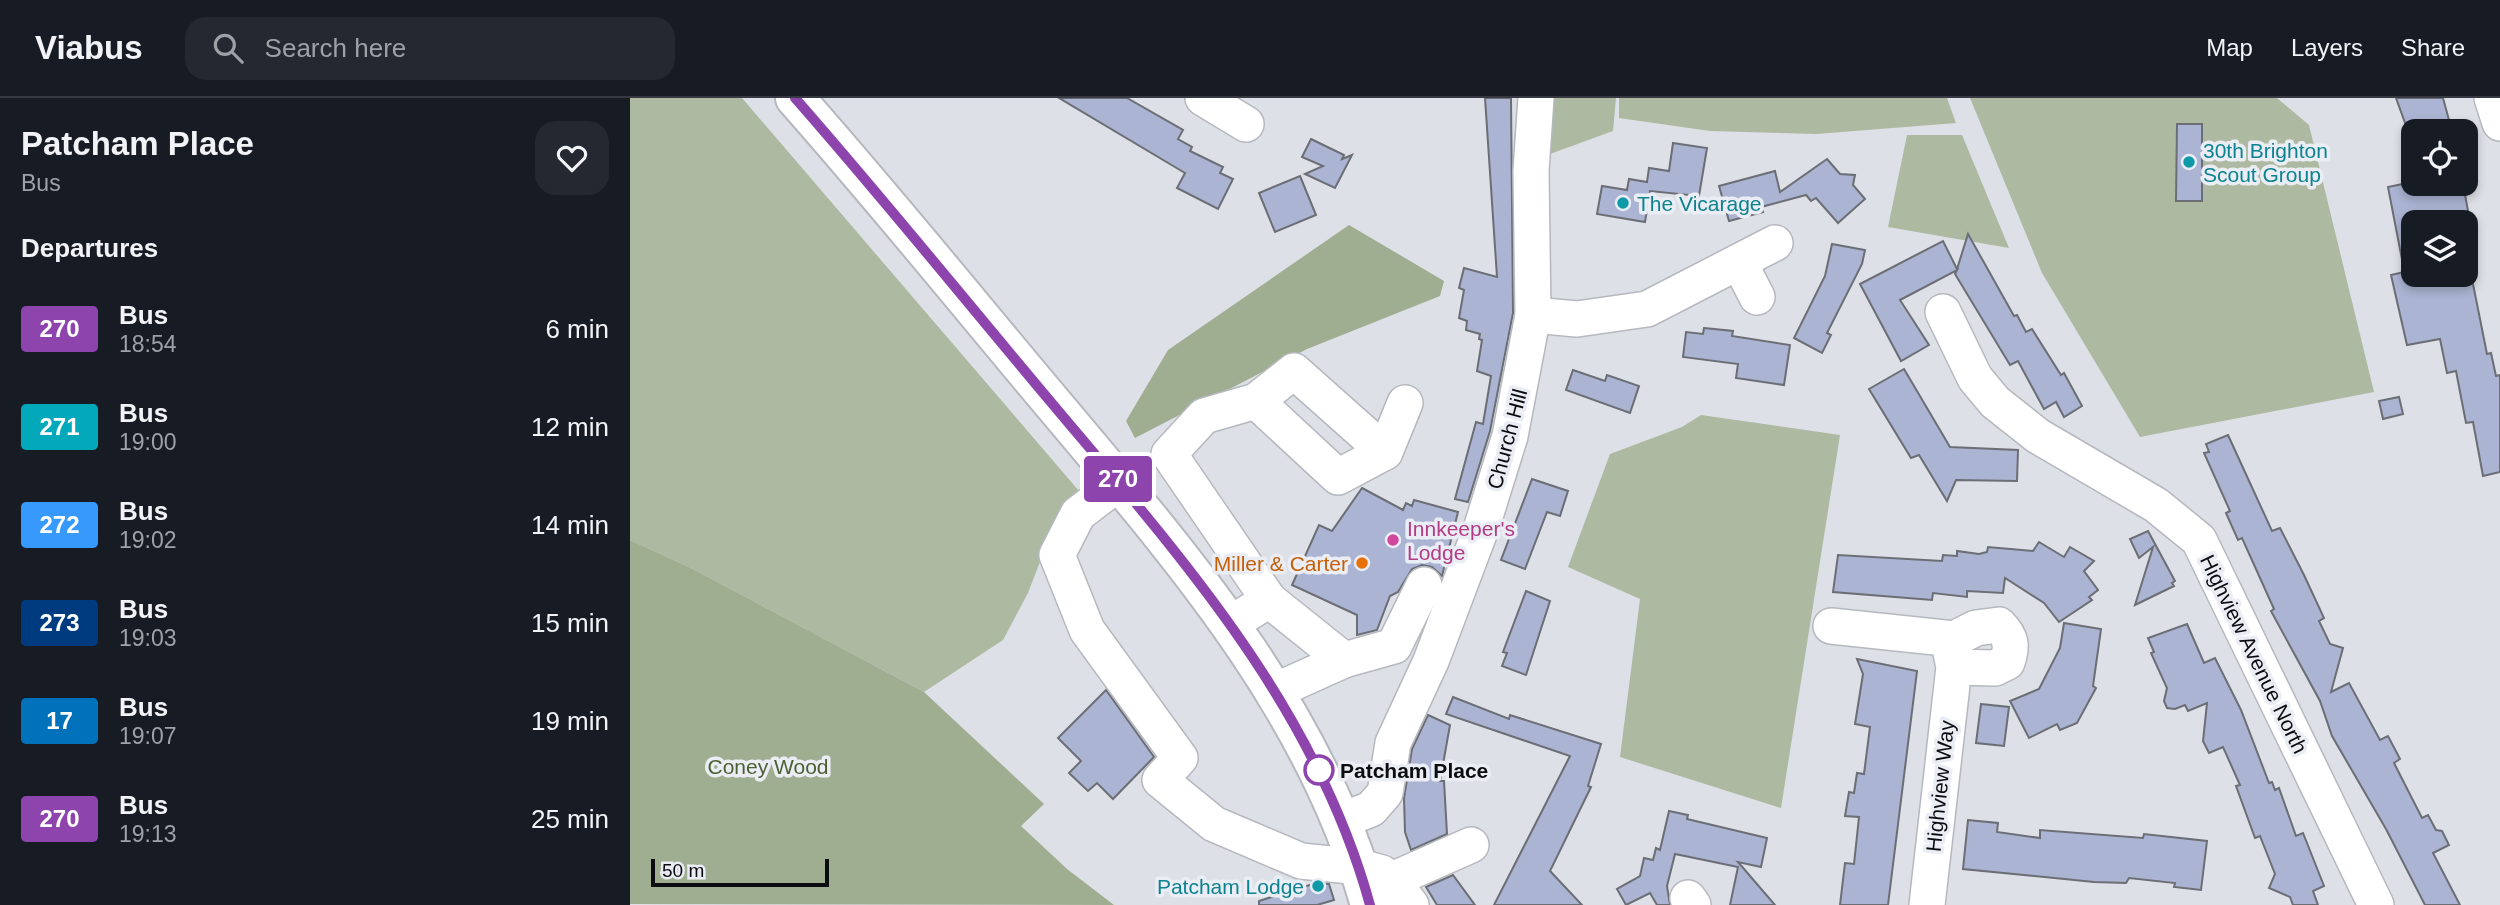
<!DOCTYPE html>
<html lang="en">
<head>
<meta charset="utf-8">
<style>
  :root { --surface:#171b24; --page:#242831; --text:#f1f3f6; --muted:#9ea1a6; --line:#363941 }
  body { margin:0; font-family:Arial,sans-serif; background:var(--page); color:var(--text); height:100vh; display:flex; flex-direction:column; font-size:26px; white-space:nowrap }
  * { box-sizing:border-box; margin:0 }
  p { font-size:23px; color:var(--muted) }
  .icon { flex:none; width:38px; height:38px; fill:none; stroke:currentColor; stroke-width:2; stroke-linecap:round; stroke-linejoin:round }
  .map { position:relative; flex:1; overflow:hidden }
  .panel { display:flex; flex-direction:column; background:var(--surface); width:630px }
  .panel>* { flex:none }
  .badge { padding:0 14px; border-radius:5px; font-size:24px; line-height:46px }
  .controls { position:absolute; left:1771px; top:21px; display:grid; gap:14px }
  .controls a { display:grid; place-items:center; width:77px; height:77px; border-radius:14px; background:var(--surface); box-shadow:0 4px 10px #0003; font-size:35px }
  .scale { position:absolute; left:21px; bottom:18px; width:178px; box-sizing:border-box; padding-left:7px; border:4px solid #0b0c0f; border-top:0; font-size:19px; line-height:24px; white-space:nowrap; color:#0b0c0f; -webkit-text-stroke:5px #ebedf5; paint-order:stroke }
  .map>.badge { position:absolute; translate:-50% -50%; box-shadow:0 0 0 4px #fff }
  h2 { padding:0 21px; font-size:26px; line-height:63px }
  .round { display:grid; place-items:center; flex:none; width:74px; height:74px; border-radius:21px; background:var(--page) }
  .summary { display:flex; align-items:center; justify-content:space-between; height:119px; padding:0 21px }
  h1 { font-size:33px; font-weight:700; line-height:52px }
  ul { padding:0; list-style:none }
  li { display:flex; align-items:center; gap:21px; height:98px; padding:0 21px }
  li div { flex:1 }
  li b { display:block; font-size:26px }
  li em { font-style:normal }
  li .badge { min-width:77px; font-weight:700; text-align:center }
  header { display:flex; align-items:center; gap:42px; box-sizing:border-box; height:98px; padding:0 35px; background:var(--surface); border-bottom:2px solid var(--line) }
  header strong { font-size:33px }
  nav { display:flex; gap:38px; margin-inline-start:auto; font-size:24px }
  .search { width:490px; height:63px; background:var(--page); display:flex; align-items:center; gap:18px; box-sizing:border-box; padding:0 24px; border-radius:21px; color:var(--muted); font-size:26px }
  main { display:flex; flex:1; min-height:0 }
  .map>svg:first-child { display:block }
  .green { fill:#adb9a0 }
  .forest { fill:#9fad90 }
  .building { fill:#abb4d2; stroke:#6b6e74; stroke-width:2 }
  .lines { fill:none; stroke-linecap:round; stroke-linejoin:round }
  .minor-casing { stroke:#b6b8bf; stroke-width:38 }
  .highway-casing { stroke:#b6b8bf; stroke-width:42 }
  .minor { stroke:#fff; stroke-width:35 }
  .highway { stroke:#fff; stroke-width:38 }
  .line-casing { stroke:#fff; stroke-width:16 }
  .line { stroke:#8e44ad; stroke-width:10 }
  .culture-dot { fill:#0f9aa8; stroke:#ebedf5; stroke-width:2.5 }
  .hotel-dot { fill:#d1479c; stroke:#ebedf5; stroke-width:2.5 }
  .food-dot { fill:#e8710a; stroke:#ebedf5; stroke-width:2.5 }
  .stop-dot { fill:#fff; stroke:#8e44ad; stroke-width:3.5 }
  .labels { text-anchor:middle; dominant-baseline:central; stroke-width:7; stroke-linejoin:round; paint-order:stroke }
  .culture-label { font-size:21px; fill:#0d838f; stroke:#ebedf5; text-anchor:start }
  .street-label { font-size:21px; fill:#0b0c0f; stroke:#ebedf5 }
  .hotel-label { font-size:21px; fill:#b23c85; stroke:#ebedf5; text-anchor:start }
  .food-label { font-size:21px; fill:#c56008; stroke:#ebedf5; text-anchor:end }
  .park-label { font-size:21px; fill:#4b6031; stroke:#ebedf5 }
  .stop-label { font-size:21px; font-weight:bold; fill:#0b0c0f; stroke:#ebedf5; text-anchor:start }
</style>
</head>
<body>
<header>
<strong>Viabus</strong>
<div class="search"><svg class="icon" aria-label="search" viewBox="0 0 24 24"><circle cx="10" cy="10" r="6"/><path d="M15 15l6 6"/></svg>Search here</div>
<nav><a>Map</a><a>Layers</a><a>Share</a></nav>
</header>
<main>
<section class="panel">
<div class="summary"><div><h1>Patcham Place</h1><p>Bus</p></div><a class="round"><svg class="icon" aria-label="heart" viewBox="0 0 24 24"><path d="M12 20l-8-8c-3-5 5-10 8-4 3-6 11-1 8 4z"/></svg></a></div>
<h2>Departures</h2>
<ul>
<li><span class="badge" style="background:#8e44ad;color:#fff">270</span><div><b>Bus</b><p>18:54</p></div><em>6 min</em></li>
<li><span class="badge" style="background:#03a8ba;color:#fff">271</span><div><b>Bus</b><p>19:00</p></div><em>12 min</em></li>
<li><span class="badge" style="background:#3799fb;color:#fff">272</span><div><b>Bus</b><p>19:02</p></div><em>14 min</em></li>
<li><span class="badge" style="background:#003b80;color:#fff">273</span><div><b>Bus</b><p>19:03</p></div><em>15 min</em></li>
<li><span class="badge" style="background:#0072bc;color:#fff">17</span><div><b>Bus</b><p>19:07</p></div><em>19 min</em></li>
<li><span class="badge" style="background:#8e44ad;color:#fff">270</span><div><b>Bus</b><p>19:13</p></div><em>25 min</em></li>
</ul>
</section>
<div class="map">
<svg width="1870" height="807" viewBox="0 0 1870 807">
  <rect width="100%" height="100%" fill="#dee0e7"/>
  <!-- green -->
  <g class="green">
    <polygon points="0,0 112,0 449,393 413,456 398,495 373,542 294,594 61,470 0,442"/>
    <polygon points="913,0 986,0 983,33 909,60"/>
    <polygon points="989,0 1317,0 1326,25 1187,36 1080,33 989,20"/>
    <polygon points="1340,0 1647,0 1679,27 1744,294 1510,339 1412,175"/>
    <polygon points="1277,37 1332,37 1379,150 1258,129"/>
    <polygon points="1071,317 1210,337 1151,710 990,659 1010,501 938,469 980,356 1052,329"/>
  </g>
  <!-- forest -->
  <g class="forest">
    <polygon points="719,127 814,183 810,198 677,251 505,340 496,323 538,252"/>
    <polygon points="0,442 61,470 294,594 414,706 391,728 437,771 484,807 0,806"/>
  </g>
  <!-- building -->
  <g class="building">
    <polygon points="429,0 497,0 553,32 548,41 562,49 560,53 593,69 590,75 603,81 588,111 547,90 555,75"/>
    <polygon points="855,0 881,0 883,215 860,333 838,404 825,401 846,324 853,326 861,278 847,273 852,242 849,241 850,236 836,232 837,223 829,220 834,192 829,190 834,170 867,179"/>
    <polygon points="1766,0 1813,0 1822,33 1778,33"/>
    <polygon points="1547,26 1572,26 1572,103 1546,103"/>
    <polygon points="681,41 714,57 712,61 722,57 705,90 675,76 693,68 672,59"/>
    <polygon points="1043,45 1077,50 1069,98 1020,93 1015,124 967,116 972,88 997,92 999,81 1017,84 1019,70 1039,73"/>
    <polygon points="1197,61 1210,76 1225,77 1223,87 1235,101 1208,125 1186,100 1181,103 1176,97 1131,109 1133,114 1099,123 1089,88 1145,73 1150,94"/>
    <polygon points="670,78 686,117 645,134 629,95"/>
    <polygon points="1782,84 1833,86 1839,118 1805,124 1783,124 1783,172 1774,172 1758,89"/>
    <polygon points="1338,136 1384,218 1387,217 1396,234 1402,231 1431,277 1434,275 1452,308 1434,319 1426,304 1414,311 1388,263 1380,267 1325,176 1327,172 1270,202 1299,247 1271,263 1230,186 1313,143 1327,171"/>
    <polygon points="1202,146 1235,152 1232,166 1197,235 1201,237 1192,255 1164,240 1195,178"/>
    <polygon points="1783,172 1783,177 1794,177 1796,185 1841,176 1857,256 1861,255 1866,278 1870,277 1870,374 1853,378 1843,324 1836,325 1826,273 1817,275 1810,241 1777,247 1761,177"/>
    <polygon points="1074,230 1103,233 1102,238 1160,247 1154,287 1106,280 1108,266 1053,259 1056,234 1073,236"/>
    <polygon points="1274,271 1320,349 1388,352 1387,383 1326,382 1317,403 1289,357 1281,360 1239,291"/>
    <polygon points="943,272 975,283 977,277 1009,288 1000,315 936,292"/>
    <polygon points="1769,299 1773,316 1753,321 1749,303"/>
    <polygon points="1598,337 1642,433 1650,430 1674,477 1694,520 1689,523 1700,546 1713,550 1701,594 1719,585 1750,642 1758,638 1770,661 1764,665 1792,720 1798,717 1806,732 1812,733 1819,747 1803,755 1830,807 1795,807 1756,731 1702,638 1690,603 1641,513 1644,511 1612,440 1608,442 1596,415 1600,413 1574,355 1579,354 1576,346"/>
    <polygon points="902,381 938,393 930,418 917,414 895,471 871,462"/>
    <polygon points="732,390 773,412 776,405 782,408 784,402 828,414 812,478 802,469 792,467 782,471 768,494 760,498 747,532 727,537 727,517 662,487 689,427 702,433"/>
    <polygon points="1518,433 1545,483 1542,485 1544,488 1505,507 1523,449 1509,460 1500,441"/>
    <polygon points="1409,444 1434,459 1440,449 1464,463 1454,473 1468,492 1459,499 1462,502 1429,524 1414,505 1375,480 1373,495 1337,493 1337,499 1303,495 1302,502 1203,494 1208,457 1312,463 1313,457 1327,458 1327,453 1349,456 1357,454 1358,449 1403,453"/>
    <polygon points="896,493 920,503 896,577 872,568 877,555 873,554"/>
    <polygon points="1434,525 1471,531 1463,588 1466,590 1447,625 1430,632 1427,626 1399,640 1380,603 1409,591 1430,550"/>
    <polygon points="1557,526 1574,565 1585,560 1611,612 1639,685 1642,684 1645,692 1649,690 1666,738 1673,735 1694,788 1683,793 1688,807 1663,807 1660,799 1639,790 1645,776 1630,738 1625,740 1606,688 1610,687 1593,649 1579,655 1573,643 1577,605 1558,613 1555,607 1545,611 1537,610 1534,603 1537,590 1521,555 1524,554 1518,540"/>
    <polygon points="1227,561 1287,573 1258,807 1210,807 1215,765 1224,766 1229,719 1215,718 1219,694 1224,695 1227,675 1234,676 1240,629 1225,626 1233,576"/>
    <polygon points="476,592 524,659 483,701 467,685 458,693 439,675 451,663 428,640"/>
    <polygon points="823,599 879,621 880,617 971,646 958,688 961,689 920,773 952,807 864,807 940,658 816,616"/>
    <polygon points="1351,606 1379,609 1374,648 1346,645"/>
    <polygon points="798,617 820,627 810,683 814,683 817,736 781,752 775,734 774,700 782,651"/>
    <polygon points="1039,713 1058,717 1057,721 1137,740 1131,769 1108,764 1145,807 1100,807 1108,769 1045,756 1037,788 1040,807 1027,807 1020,795 996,807 987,791 1010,778 1014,760 1023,762 1026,750 1030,752"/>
    <polygon points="1338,722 1368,725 1367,734 1410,740 1410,732 1513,740 1514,736 1577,743 1571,792 1544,789 1545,785 1499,780 1496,785 1464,784 1333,771"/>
    <polygon points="823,777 845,807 807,807 796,789"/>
    <polygon points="686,785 699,786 704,802 687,807 629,807 629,803"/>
  </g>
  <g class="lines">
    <defs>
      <g id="minor">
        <polyline points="573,0 616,26"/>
        <polyline points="1862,0 1870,25"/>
        <polyline points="1109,164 1127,199"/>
        <polyline points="1313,214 1345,280 1365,304 1408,338 1526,407 1569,442 1746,807"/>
        <polyline points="903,217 947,221 1017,211 1145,145"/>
        <polyline points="755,354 775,305"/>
        <polyline points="490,384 448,416 427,457 457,532 550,660 530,682 584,726 671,763 730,769 752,775 762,782 781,807"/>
        <polyline points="639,502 714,562"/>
        <polyline points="600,526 639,502 539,356 574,318 626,303 708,379 755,354 664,273 626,303"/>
        <polyline points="1201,528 1324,541 1321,555 1324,569 1297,807"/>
        <path d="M 1324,569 L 1365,570 L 1377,564 C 1383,548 1381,539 1369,527 L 1346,530 L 1324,541"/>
        <polyline points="645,593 714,562 764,548 794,487"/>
        <polyline points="713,722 741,711 755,695 763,645 801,563 852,428 880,338 903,217 901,73 906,0"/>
        <polyline points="762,782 841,747"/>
        <polyline points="1058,800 1063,807"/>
      </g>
      <path id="highway" d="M 165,0 C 250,96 331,196 414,295 C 545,451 684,606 740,807"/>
    </defs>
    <!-- minor casing -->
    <use href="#minor" class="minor-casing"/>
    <!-- highway casing -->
    <use href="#highway" class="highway-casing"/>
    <!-- minor -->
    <use href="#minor" class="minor"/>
    <!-- highway -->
    <use href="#highway" class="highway"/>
  </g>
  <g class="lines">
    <defs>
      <path id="line" d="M 165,0 C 252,99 335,202 420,303 C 550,458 685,607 740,807"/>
    </defs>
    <!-- line casing -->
    <use href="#line" class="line-casing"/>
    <!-- line -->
    <use href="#line" class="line"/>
  </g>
  <!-- markers -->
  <g class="culture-dot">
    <circle cx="1559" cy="64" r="7"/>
    <circle cx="993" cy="105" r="7"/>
    <circle cx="688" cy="788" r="7"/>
  </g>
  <circle class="hotel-dot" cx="763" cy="442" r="7"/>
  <circle class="food-dot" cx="732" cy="465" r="7"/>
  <circle class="stop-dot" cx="689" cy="672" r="14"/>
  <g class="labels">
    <!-- culture labels -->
    <g class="culture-label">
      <text x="1573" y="52">30th Brighton<tspan x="1573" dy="24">Scout Group</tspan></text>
      <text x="1007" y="105">The Vicarage</text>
      <text x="674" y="788" text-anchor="end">Patcham Lodge</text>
    </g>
    <!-- street labels -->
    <g class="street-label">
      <text transform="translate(877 341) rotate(-75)">Church Hill</text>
      <text transform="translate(1624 556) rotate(64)">Highview Avenue North</text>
      <text transform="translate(1310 688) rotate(-84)">Highview Way</text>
    </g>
    <!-- hotel labels -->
    <g class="hotel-label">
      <text x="777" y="430">Innkeeper's<tspan x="777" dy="24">Lodge</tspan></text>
    </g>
    <!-- food labels -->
    <g class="food-label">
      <text x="718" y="465">Miller &amp; Carter</text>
    </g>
    <!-- park labels -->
    <g class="park-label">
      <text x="138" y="668">Coney Wood</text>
    </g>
    <!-- stop labels -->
    <g class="stop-label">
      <text x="710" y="672">Patcham Place</text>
    </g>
  </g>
</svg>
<div class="controls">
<a><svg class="icon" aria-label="locate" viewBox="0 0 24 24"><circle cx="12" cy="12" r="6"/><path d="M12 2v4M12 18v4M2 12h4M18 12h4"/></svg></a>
<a><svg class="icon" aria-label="layers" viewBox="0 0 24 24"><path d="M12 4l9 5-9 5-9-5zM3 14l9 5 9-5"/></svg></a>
</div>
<div class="scale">50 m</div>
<b class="badge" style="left:488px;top:381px;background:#8e44ad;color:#fff">270</b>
</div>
</main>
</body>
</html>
